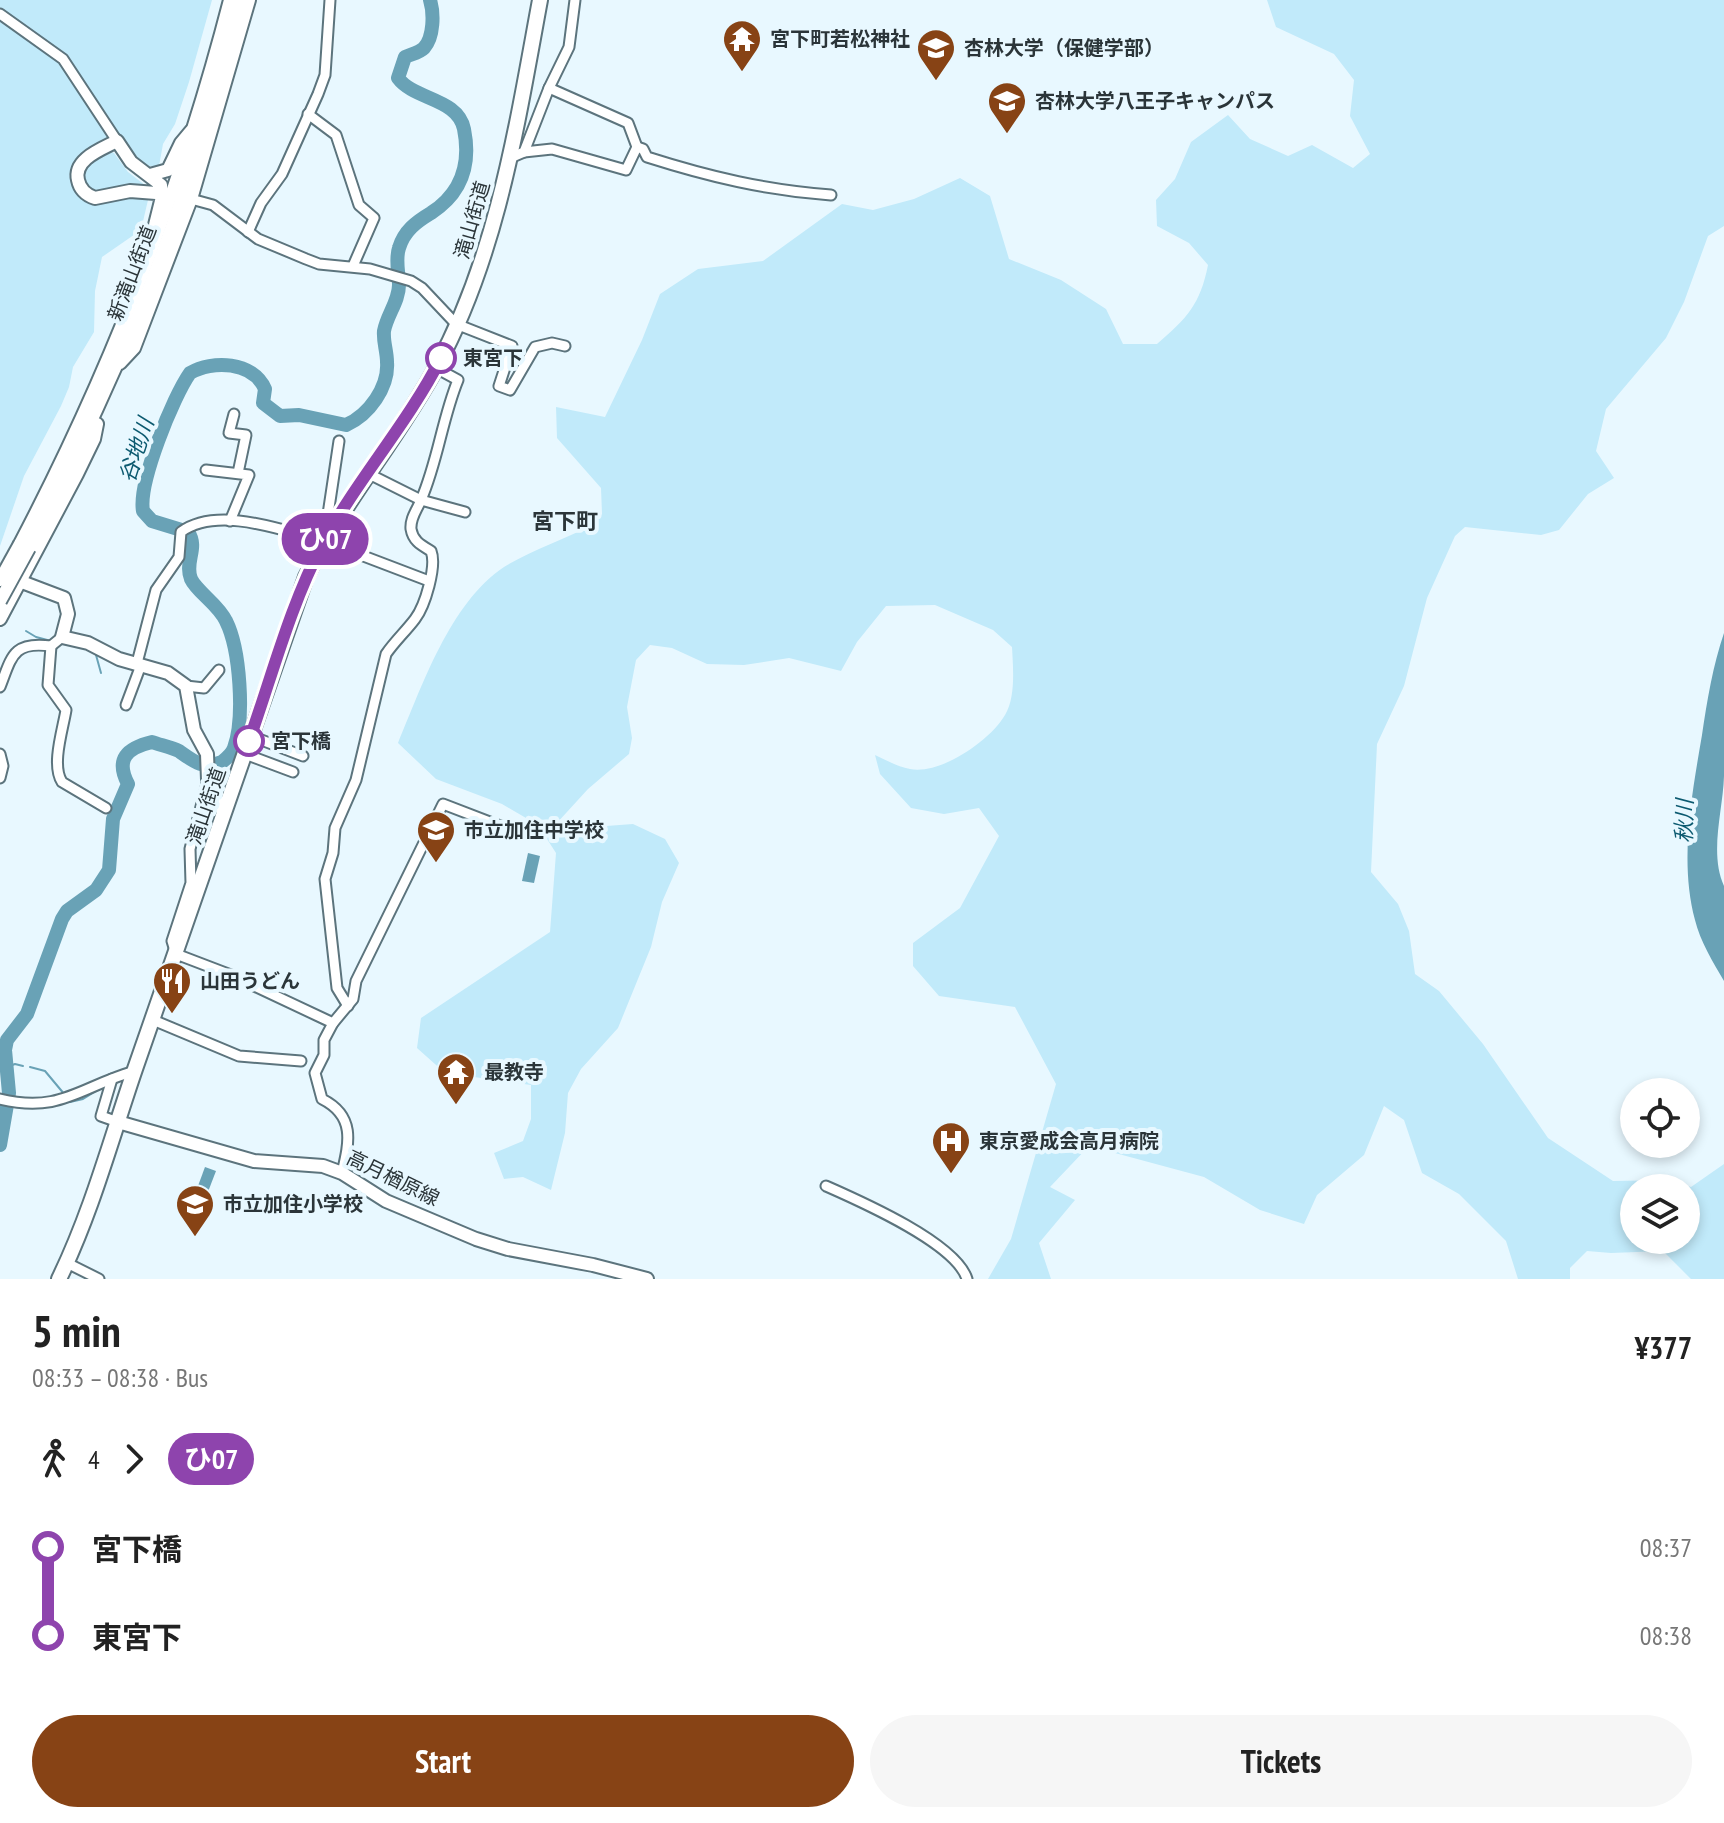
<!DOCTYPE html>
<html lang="en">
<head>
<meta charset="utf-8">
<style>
  :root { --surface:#fff; --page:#f6f6f6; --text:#222; --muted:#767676; --accent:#874315 }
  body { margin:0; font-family:"PT Sans Narrow","Noto Sans JP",sans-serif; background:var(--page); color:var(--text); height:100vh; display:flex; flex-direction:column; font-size:30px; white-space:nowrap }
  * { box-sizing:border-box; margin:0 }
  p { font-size:26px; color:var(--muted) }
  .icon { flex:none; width:44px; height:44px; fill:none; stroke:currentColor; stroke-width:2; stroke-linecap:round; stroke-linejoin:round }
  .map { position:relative; height:1279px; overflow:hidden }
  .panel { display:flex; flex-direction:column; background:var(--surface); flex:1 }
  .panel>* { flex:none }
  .badge { padding:0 16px; border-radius:26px; font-size:28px; line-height:52px }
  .controls { position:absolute; left:1620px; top:1078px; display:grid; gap:16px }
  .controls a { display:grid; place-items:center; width:80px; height:80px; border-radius:50%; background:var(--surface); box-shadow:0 4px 12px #0003; font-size:40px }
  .map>.badge { position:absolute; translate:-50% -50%; box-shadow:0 0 0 4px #fff }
  .legs { display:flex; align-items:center; gap:12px; height:88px; padding:0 32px; font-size:26px }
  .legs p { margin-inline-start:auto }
  .headline { display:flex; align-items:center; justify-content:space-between; height:136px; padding:0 32px }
  h1 { font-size:44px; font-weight:700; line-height:60px }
  .action { display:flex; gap:16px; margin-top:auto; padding:16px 32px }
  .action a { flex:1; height:92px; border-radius:48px; background:var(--accent); color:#fff; font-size:32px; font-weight:700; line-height:92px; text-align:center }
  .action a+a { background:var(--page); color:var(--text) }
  ul { padding:0 32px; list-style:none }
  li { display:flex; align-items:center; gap:28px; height:88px; font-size:30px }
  li i { display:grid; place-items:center; width:12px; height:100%; margin:0 10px; background:currentColor }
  li i::after { content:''; width:20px; height:20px; margin:-10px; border:6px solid; border-radius:50%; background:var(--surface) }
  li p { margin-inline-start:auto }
  li:first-child i { background:linear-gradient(#0000 50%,currentColor 0) }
  li:last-child i { background:linear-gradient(currentColor 50%,#0000 0) }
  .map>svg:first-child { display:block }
  .green { fill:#c1eafa; fill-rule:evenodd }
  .water { fill:#69a2b6 }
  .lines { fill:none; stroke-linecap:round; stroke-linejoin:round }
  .stream { stroke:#69a2b6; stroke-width:2 }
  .river { stroke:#69a2b6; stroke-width:14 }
  .minor-casing { stroke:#5c747d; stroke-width:13 }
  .major-casing { stroke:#5c747d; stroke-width:16 }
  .highway-casing { stroke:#5c747d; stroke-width:18 }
  .minor { stroke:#fff; stroke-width:9 }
  .major { stroke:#fff; stroke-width:12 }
  .highway { stroke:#fff; stroke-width:14 }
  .major-bridge-casing { stroke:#5c747d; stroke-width:16; stroke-linecap:butt }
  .major-bridge { stroke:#fff; stroke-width:12 }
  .line-1-casing { stroke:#fff; stroke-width:18 }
  .line-1 { stroke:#8e44ad; stroke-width:12 }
  .stop-1-dot { fill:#fff; stroke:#8e44ad; stroke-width:4 }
  .labels { text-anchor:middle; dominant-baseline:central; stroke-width:8; stroke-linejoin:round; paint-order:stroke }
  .poi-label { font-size:20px; font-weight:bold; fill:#2b3539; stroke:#e8f8ff; text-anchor:start }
  .street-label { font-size:20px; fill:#2b3539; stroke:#e8f8ff }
  .stop-label { font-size:20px; font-weight:bold; fill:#2b3539; stroke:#e8f8ff; text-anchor:start }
  .water-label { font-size:22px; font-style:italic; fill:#0c5a70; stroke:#e8f8ff }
  .neighbourhood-label { font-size:22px; font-weight:bold; fill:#2b3539; stroke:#e8f8ff }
</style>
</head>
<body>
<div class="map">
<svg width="1724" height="1279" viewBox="0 0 1724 1279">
  <rect width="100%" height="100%" fill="#e8f8ff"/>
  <!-- green -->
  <g class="green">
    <path d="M 0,0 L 212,0 L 189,82 L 175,124 L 163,144 L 159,166 C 137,170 127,149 117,132 C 93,146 48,166 82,197 L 129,197 L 148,200 L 141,230 L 102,257 L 95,291 L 94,332 L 73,367 L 69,387 L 61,406 L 24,476 L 0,546 Z"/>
    <path d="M 1267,0 L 1724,0 L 1724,226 L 1708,236 L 1684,302 L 1666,338 L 1606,409 L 1596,451 L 1614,478 L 1588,494 L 1559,530 L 1541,535 L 1465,527 L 1455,536 L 1427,598 L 1404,686 L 1377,744 L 1371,872 L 1398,904 L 1409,931 L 1415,974 L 1439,991 L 1483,1044 L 1548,1138 L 1613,1181 L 1669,1180 L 1691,1187 L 1724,1164 L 1724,1279 L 1691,1279 L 1663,1251 L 1611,1253 L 1587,1251 L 1570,1268 L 1570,1279 L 1518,1279 L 1506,1241 L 1459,1194 L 1422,1173 L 1404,1120 L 1384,1106 L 1364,1155 L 1317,1195 L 1304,1224 L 1260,1210 L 1204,1177 L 1089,1146 L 1050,1187 L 1075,1200 L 1039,1243 L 1051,1279 L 988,1279 L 1011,1239 L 1056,1084 L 1015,1007 L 939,996 L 913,966 L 913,943 L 960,908 L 999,836 L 979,808 L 944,814 L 911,808 L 880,774 L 875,755 C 886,760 898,767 910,769 C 940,775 990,741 1005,715 C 1016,697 1013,667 1012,647 L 993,630 L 935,605 L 886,606 L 857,642 L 841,671 L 789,658 L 744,665 L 707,664 L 672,648 L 650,645 L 636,660 L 627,707 L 632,738 L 629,754 L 588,789 L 556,824 L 559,835 L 593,827 L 633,824 L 665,839 L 679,863 L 662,902 L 651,947 L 618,1028 L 581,1069 L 568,1093 L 565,1133 L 551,1190 L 523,1177 L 504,1179 L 494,1153 L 523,1141 L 531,1119 L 531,1085 L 445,1073 L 417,1048 L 421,1018 L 550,932 L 556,853 L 538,825 L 502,804 L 436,779 L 398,743 C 422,686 450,603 504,567 C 530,551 565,539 592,525 L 602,514 L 601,488 L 557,438 L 556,407 L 605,417 L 642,340 L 660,294 L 698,269 L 763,261 L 842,204 L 873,210 L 914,199 L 960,178 L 990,196 L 1009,259 L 1061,280 L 1106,309 L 1123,344 L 1157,344 C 1187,318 1200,305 1208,265 L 1189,243 L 1157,226 L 1156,200 L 1175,179 L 1191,142 L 1228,115 L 1250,139 L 1288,156 L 1312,145 L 1353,168 L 1370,154 L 1350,116 L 1354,80 L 1334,54 L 1276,27 ZM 1634,1188 L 1686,1188 L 1686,1240 L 1634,1240 Z"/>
    <path d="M 107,151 L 114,153 L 128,172 L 150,189 L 96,194 L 85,187 C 81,166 91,161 107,151 Z"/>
  </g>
  <!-- water -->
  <g class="water">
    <path d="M 1724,633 C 1724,680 1724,728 1724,776 C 1723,811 1709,853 1724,886 L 1724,981 C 1713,962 1700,941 1695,920 C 1679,861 1692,794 1702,735 C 1707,701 1713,665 1724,633 Z"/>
    <polygon points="528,853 540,856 534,883 522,881"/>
    <polygon points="205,1167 216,1171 206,1197 195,1194"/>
  </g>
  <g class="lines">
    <!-- stream -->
    <g class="stream">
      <polyline points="26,631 36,637 51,641"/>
      <polyline points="96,655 101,673"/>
      <polyline points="7,1067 15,1064 23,1066"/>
      <polyline points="30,1067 45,1071 65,1095"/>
      <polyline points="70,1102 83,1099 101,1088"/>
    </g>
    <!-- river -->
    <path class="river" d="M 0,1145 L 9,1093 L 5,1050 L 7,1040 L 27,1014 L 62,919 L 67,911 L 96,890 L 109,870 L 113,819 L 128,784 C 115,759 127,748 152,742 C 160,745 171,747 179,751 C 193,761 203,770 222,762 C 227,758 232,754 234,748 C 245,718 240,649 226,621 C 218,604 197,592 191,579 C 184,562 199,548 188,532 L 152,521 L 143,511 C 138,483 173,397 190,373 C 212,360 253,361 265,389 L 263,403 L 280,416 L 299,415 L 346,425 C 369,415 389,387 387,362 C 387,351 383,342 384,331 C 387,315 399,301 399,285 C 399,273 395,260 399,248 C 404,231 416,222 431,213 C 462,193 471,164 464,129 C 458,98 414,100 398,78 L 405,57 C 411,54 419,53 424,48 C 434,37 434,13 430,0"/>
    <defs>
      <g id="minor">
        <polyline points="0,14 63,59 117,141"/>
        <polyline points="549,88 628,123 637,147"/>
        <polyline points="308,114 336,135 359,205 374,218 353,266"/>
        <path d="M 524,152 L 552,149 L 626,170 L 637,147 L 643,149 L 647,157 C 710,177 765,190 831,195"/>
        <polyline points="510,158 524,152 549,88 569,47 575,0"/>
        <polyline points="191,199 213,205 258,239 306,259 319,264 370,269 411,281 422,288 456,324 512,346 499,386 510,390 535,347 552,343 565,346"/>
        <polyline points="248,232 261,203 282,174 318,94 325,75 330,0"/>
        <polyline points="234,414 229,433 246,435 238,473"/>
        <polyline points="206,470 249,475 230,521"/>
        <polyline points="369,474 421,500 465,512"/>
        <polyline points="324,541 429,581"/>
        <path d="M 51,646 L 48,685 L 66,710 C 63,729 51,765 62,782 L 106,808"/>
        <path d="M 137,663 L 156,590 L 179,557 L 181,532 C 218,505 284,531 324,541 L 339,441"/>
        <polyline points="186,686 204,688 219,670"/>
        <path d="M 0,687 C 12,656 13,641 51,646 L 62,637"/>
        <polyline points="126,705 141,665"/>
        <polyline points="251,736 303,756"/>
        <polyline points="0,754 3,766 0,778"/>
        <polyline points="245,754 293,772"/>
        <polyline points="208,780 190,849 191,883 172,941 176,954 231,975 333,1023"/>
        <path d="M 348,1006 L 337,988 L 325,879 L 333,853 L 335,828 L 356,780 L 386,654 C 395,641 406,631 415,619 C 425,606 437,566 431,551 C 421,545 413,541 411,529 C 410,518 417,510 421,500 C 438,461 442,419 458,380 L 436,368"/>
        <polyline points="153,1020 239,1056 301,1061"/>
        <polyline points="112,1079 101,1116 118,1122"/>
        <path d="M 0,1099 C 61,1114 81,1086 135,1071"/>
        <path d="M 342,1173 C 349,1143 356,1116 322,1099 L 315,1073 L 324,1055 L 324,1040 L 333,1023 L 353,999 L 356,981 L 443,804 L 521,834"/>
        <path d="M 826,1186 C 860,1201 956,1243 967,1279"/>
        <polyline points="67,1263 99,1279"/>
      </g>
      <g id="major">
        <polyline points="150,175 168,170 181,143 191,131"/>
        <path d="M 155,225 L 162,197 L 161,185 L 131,162 L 117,141 C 102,149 73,159 78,180 C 80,190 86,195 95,198 L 130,191 L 156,193"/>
        <polyline points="120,363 134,348 191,199 249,0"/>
        <path d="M 20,544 C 111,370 181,190 230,0"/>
        <path d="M 29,548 C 68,472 104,396 137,317 C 180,215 212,107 240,0"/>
        <polyline points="6,576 64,598 68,614 62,637 88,643 119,659 168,673 186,686 194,730 207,754 208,780 224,814"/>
        <polyline points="0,619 77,474 94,439 97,424"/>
        <polyline points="118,1122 254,1161 323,1166 342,1173 386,1201 476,1239 508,1249 593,1265 647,1279"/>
      </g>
      <path id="highway" d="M 59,1279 C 92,1211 111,1139 135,1069 C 192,905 249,741 306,577 C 342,503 398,439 437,366 C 498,253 517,124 540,0"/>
    </defs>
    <!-- minor casing -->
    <use href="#minor" class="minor-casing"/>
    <!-- major casing -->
    <use href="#major" class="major-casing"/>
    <!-- highway casing -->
    <use href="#highway" class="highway-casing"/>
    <!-- minor -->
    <use href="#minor" class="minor"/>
    <!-- major -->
    <use href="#major" class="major"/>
    <!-- highway -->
    <use href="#highway" class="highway"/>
    <defs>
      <g id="major-bridge">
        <polyline points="0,580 20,544"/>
        <polyline points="0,601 29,548"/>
      </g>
    </defs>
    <!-- major-bridge casing -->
    <use href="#major-bridge" class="major-bridge-casing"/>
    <!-- major-bridge -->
    <use href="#major-bridge" class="major-bridge"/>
  </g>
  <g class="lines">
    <defs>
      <path id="line-1" d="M 249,741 C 272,676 290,606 322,545 C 356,481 408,423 441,358"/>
    </defs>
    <!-- line-1 casing -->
    <use href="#line-1" class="line-1-casing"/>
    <!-- line-1 -->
    <use href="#line-1" class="line-1"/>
  </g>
  <!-- icons -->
  <defs>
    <symbol id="temple-pin" viewBox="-11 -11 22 30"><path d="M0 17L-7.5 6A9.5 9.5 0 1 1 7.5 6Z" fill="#874315" stroke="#e8f8ff"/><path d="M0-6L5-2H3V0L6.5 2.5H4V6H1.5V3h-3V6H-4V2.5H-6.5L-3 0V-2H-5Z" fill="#fff"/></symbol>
    <symbol id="university-pin" viewBox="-11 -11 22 30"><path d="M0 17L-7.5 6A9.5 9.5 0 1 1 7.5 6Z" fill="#874315" stroke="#e8f8ff"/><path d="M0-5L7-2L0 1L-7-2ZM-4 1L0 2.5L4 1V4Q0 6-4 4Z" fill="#fff"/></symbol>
    <symbol id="school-pin" viewBox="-11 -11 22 30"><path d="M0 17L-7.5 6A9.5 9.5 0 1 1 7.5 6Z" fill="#874315" stroke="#e8f8ff"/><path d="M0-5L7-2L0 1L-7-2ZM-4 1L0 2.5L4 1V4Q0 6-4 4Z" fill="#fff"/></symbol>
    <symbol id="restaurant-pin" viewBox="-11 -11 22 30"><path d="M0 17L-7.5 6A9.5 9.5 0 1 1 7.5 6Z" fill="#874315" stroke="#e8f8ff"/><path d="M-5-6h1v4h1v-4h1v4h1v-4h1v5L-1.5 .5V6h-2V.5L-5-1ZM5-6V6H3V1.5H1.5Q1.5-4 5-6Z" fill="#fff"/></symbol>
    <symbol id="hospital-pin" viewBox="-11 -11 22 30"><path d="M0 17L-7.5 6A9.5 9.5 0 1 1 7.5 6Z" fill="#874315" stroke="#e8f8ff"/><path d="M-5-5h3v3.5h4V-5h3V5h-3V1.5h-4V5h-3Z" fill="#fff"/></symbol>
  </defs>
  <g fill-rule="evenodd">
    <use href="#temple-pin" x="720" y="17" width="44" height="60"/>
    <use href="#university-pin" x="914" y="26" width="44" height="60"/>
    <use href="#university-pin" x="985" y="79" width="44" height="60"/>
    <use href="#school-pin" x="414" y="808" width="44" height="60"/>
    <use href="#restaurant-pin" x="150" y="959" width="44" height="60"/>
    <use href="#temple-pin" x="434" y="1050" width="44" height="60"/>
    <use href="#hospital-pin" x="929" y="1119" width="44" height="60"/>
    <use href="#school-pin" x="173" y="1182" width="44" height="60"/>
  </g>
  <!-- markers -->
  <g class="stop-1-dot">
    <circle cx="441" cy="358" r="14"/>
    <circle cx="249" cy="741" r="14"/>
  </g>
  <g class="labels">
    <!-- poi labels -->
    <g class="poi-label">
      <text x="770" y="39">宮下町若松神社</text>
      <text x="964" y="48">杏林大学（保健学部）</text>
      <text x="1035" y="101">杏林大学八王子キャンパス</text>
      <text x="464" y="830">市立加住中学校</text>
      <text x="200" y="981">山田うどん</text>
      <text x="484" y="1072">最教寺</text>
      <text x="979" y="1141">東京愛成会高月病院</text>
      <text x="223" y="1204">市立加住小学校</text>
    </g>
    <!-- street labels -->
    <g class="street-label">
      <text transform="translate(472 220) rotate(-74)">滝山街道</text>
      <text transform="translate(132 273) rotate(-69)">新滝山街道</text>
      <text transform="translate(206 806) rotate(-71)">滝山街道</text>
      <text transform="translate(393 1178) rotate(26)">高月楢原線</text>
    </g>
    <!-- stop labels -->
    <g class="stop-label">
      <text x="463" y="358">東宮下</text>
      <text x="271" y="741">宮下橋</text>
    </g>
    <!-- water labels -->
    <g class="water-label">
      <text transform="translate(136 450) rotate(-72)">谷地川</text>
      <text transform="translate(1684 821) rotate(-89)">秋川</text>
    </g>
    <!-- neighbourhood labels -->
    <g class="neighbourhood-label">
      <text x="565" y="521">宮下町</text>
    </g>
  </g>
</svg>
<div class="controls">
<a><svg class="icon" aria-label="locate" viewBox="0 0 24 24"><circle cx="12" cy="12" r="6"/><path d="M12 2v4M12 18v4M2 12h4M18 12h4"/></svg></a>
<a><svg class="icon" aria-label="layers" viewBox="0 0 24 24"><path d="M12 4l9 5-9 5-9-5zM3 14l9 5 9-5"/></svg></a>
</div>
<b class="badge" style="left:325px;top:539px;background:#8e44ad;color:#fff">ひ07</b>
</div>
<section class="panel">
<div class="headline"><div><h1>5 min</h1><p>08:33 – 08:38 · Bus</p></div><b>¥377</b></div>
<div class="legs"><svg class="icon" aria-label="walk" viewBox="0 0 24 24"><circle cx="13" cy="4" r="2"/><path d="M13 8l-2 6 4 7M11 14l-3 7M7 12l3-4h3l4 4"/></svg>4<svg class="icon" aria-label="forward" viewBox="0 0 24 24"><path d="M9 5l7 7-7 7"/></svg><b class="badge" style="background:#8e44ad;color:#fff">ひ07</b></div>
<ul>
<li><i style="color:#8e44ad"></i><b>宮下橋</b><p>08:37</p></li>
<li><i style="color:#8e44ad"></i><b>東宮下</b><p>08:38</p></li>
</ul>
<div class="action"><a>Start</a><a>Tickets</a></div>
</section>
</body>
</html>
